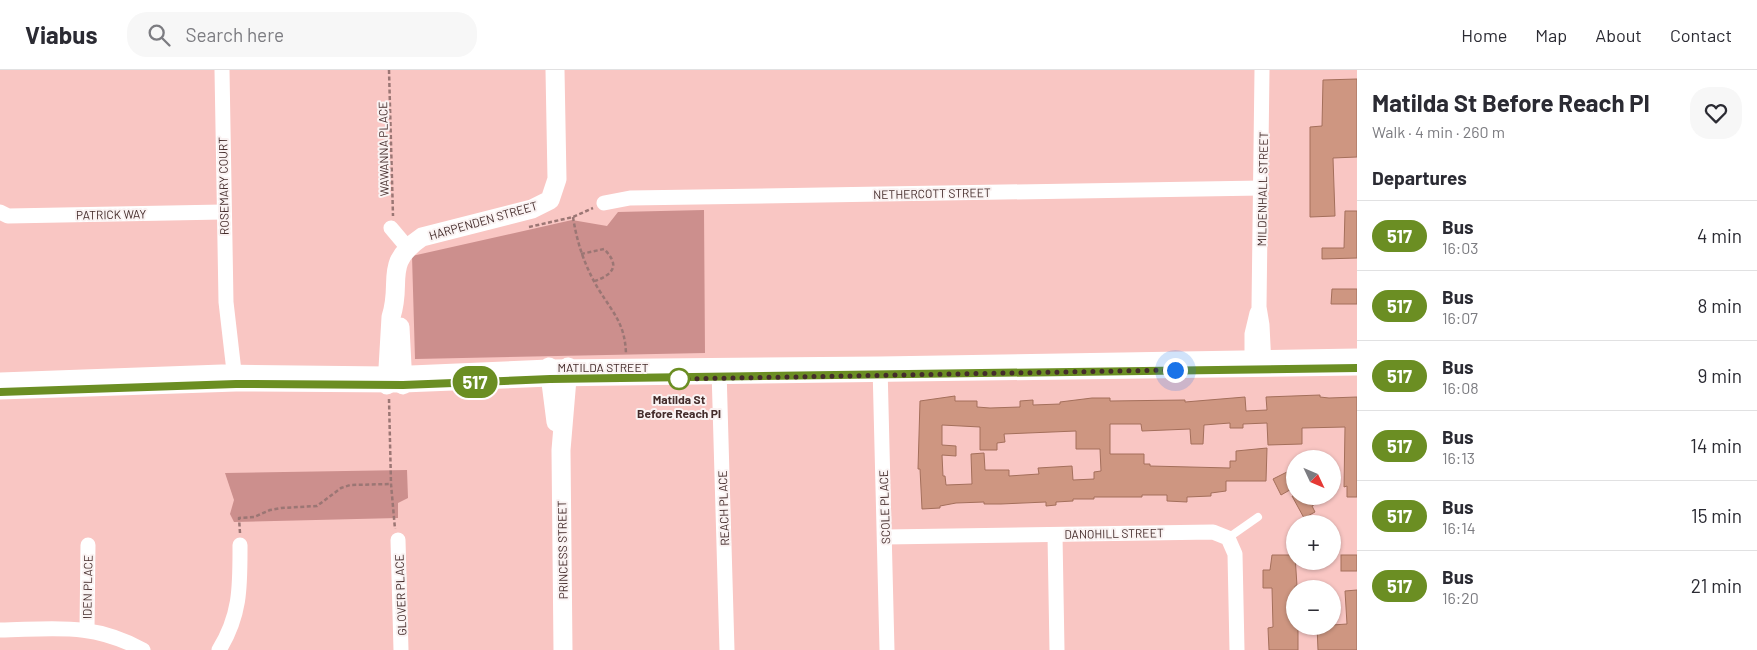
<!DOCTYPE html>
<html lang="en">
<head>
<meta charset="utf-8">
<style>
  :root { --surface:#fff; --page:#f7f7f7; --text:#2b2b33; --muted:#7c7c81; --line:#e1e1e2 }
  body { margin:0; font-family:Barlow,sans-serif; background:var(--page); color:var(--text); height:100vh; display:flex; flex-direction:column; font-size:19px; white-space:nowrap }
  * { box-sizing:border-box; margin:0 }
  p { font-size:16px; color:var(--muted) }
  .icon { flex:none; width:28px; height:28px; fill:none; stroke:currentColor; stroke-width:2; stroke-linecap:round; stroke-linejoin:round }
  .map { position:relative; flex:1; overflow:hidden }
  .details { display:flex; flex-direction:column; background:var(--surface); width:400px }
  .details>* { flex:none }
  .badge { padding:0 10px; border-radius:16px; font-size:18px; line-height:32px }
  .needle { width:32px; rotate:134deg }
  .tools { position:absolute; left:1286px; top:380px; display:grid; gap:10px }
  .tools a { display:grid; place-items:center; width:55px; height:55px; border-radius:50%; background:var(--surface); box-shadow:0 1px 4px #0004; font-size:25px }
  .you { position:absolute; width:25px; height:25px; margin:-12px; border:4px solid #fff; border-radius:50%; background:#1a73e8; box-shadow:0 0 0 8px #1a73e833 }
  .map>.badge { position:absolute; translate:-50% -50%; box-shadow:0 0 0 2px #fff }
  h2 { padding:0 15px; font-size:19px; line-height:45px }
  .round { display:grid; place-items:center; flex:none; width:52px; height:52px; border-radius:20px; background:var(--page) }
  .summary { display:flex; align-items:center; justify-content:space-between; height:85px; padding:0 15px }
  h1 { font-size:24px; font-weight:700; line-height:38px }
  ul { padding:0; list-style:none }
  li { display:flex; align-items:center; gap:15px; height:70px; padding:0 15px; border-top:1px solid var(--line) }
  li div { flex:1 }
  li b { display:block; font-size:19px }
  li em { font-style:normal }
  li .badge { min-width:55px; font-weight:700; text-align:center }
  header { display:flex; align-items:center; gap:30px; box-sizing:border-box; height:70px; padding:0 25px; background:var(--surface); border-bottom:1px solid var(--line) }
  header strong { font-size:24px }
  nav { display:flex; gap:28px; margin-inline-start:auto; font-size:18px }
  .search { width:350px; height:45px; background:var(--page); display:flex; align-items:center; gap:12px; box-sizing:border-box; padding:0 18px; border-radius:20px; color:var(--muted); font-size:19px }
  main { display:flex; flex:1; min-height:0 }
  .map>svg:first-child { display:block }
  .green { fill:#cc8f8d }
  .building { fill:#ce9681; stroke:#a46f5b; fill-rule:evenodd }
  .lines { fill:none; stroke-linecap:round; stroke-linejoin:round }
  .path { stroke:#9b7674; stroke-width:2.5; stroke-dasharray:4 2.5; stroke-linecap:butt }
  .service { stroke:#fff; stroke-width:8 }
  .minor { stroke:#fff; stroke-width:15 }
  .tertiary { stroke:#fff; stroke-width:19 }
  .line-casing { stroke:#fff; stroke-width:11 }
  .line { stroke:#6b8e23; stroke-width:8 }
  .walk { stroke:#442c2b; stroke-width:5; stroke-dasharray:0 9 }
  .stop-dot { fill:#fff; stroke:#6b8e23; stroke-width:2.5 }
  .labels { text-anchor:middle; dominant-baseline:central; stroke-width:4; stroke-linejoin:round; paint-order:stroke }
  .street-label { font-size:12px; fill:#442c2b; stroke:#faf3f3 }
  .stop-label { font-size:12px; font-weight:bold; fill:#442c2b; stroke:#faf3f3 }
</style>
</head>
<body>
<header>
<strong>Viabus</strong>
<div class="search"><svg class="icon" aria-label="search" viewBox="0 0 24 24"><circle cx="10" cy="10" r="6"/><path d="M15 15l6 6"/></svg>Search here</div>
<nav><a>Home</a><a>Map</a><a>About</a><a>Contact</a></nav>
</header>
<main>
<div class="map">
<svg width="1357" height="580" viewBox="0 0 1357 580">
  <rect width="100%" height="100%" fill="#f9c6c3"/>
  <!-- green -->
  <g class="green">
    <polygon points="704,140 705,283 415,289 412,186 572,150 607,156 618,142"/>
    <polygon points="407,400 408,428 398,433 398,448 234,452 230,444 234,430 225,403"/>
  </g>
  <!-- building -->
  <g class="building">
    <polygon points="1357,9 1357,87 1333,88 1335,146 1310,147 1310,57 1322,56 1323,10"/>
    <polygon points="1345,141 1357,141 1357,188 1322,189 1322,178 1344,178"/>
    <polygon points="1332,219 1357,219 1357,234 1331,234"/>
    <path d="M 1320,325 L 1320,327 L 1329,328 L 1357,327 L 1357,427 L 1347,427 L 1347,416 L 1344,417 L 1345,357 L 1302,358 L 1302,374 L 1268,375 L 1267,353 L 1243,354 L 1243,358 L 1230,358 L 1230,353 L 1204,355 L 1203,374 L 1191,374 L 1190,359 L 1142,361 L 1141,354 L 1110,354 L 1110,384 L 1144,384 L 1144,394 L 1150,394 L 1150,396 L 1230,398 L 1230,391 L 1236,391 L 1236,381 L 1267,378 L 1266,411 L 1226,411 L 1226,421 L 1211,423 L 1211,426 L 1187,427 L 1187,432 L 1167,431 L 1167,425 L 1142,425 L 1142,427 L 1094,427 L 1094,429 L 1073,429 L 1073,431 L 1056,432 L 1056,435 L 1046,436 L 1046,432 L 1001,434 L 984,434 L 984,432 L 956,433 L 940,436 L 940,438 L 922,439 L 920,399 L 918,399 L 920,331 L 955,326 L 955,331 L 977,331 L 977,337 L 990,338 L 1020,337 L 1020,331 L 1033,330 L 1033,335 L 1060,334 L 1060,332 L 1092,328 L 1110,328 L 1110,331 L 1185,330 L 1185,332 L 1245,327 L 1246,341 L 1267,340 L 1266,327 ZM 942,355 L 980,357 L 980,380 L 997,380 L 997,373 L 1005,372 L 1004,364 L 1076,361 L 1076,379 L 1100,379 L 1101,401 L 1094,402 L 1094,409 L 1073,410 L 1072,396 L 1038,398 L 1039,404 L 1009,406 L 1009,400 L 985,400 L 984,383 L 971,384 L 972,414 L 946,415 L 945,406 L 943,406 L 942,385 L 956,386 L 956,376 L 942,375 Z"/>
    <polygon points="1295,398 1295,417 1281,425 1273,409"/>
    <polygon points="1292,426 1329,426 1312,436 1315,442 1304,448"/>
    <polygon points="1272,485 1295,485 1297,516 1295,516 1295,557 1298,557 1298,580 1269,580 1268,558 1273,557 1272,518 1263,518 1263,500 1270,500"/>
    <rect x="1341" y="485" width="16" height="16"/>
    <polygon points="1357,520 1357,580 1318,580 1317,556 1347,554 1345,521"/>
  </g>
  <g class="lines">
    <!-- path -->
    <g class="path">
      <polyline points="389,0 393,146"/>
      <path d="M 573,147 C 577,173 585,197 599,220 C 614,244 625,254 626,284"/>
      <polyline points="529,157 573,147 593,138"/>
      <path d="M 581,184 L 604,179 C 620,195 614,204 595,211"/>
      <polyline points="389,329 391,414 395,459"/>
      <polyline points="240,463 239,448 254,447 270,440 281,438 317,436 341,418 350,415 391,414"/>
    </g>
    <!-- service -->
    <polyline class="service" points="1228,468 1258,447"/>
    <!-- minor -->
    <g class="minor">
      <polyline points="222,0 226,232 235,310"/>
      <polyline points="1262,0 1259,237 1262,255 1264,296"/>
      <polyline points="604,133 630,128 1262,118"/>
      <polyline points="0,142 8,146 223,142"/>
      <polyline points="391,158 407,177"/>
      <polyline points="880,296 887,580"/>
      <polyline points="1252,297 1252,264 1257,243"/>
      <polyline points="719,300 727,580"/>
      <polyline points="0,310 222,302 387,304 549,297 880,294 1357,286"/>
      <polyline points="0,322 236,314 403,315 550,309 1357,298"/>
      <polyline points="1055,465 1057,580"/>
      <polyline points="885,467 1213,462 1228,468 1235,484 1237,580"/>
      <polyline points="398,470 401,580"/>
      <polyline points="87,559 88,475"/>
      <path d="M 0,560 C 55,559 92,552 143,580"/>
      <path d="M 219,580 C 241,544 240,516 240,475"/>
    </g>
    <!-- tertiary -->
    <g class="tertiary">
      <polyline points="400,257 403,315"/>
      <polyline points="549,297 556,352"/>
      <path d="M 387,315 L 391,247 C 403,211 382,194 422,167 L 532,139 L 550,130 L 557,109 L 555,0"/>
      <polyline points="563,580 561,380 568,297"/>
    </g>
  </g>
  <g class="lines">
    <defs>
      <polyline id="line" points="0,322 236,314 403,315 550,309 1357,298"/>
    </defs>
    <!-- line casing -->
    <use href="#line" class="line-casing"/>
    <!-- line -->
    <use href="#line" class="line"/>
    <!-- walk -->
    <polyline class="walk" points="679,309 1175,300"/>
  </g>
  <!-- markers -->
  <circle class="stop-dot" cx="679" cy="309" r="10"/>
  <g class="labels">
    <!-- street labels -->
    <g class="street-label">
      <text transform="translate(383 79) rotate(-91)">WAWANNA PLACE</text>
      <text transform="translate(223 116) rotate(-91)">ROSEMARY COURT</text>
      <text transform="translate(1262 119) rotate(-89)">MILDENHALL STREET</text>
      <text transform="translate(932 123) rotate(-1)">NETHERCOTT STREET</text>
      <text transform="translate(111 144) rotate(-1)">PATRICK WAY</text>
      <text transform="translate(483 150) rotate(-16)">HARPENDEN STREET</text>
      <text x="603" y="297">MATILDA STREET</text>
      <text transform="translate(884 437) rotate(-92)">SCOLE PLACE</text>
      <text transform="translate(723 438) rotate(-92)">REACH PLACE</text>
      <text transform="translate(1114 463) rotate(-1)">DANOHILL STREET</text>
      <text transform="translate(562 480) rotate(-91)">PRINCESS STREET</text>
      <text transform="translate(87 517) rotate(-89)">IDEN PLACE</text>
      <text transform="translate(400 525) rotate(-92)">GLOVER PLACE</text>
    </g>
    <!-- stop labels -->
    <g class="stop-label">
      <text x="679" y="329">Matilda St<tspan x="679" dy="14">Before Reach Pl</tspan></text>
    </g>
  </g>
</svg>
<div class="tools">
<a><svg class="needle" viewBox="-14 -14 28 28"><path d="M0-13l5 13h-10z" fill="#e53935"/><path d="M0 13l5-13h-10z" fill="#7c7c81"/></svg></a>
<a>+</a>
<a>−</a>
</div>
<div class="you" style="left:1175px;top:300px"></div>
<b class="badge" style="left:475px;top:312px;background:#6b8e23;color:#fff">517</b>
</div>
<section class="details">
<div class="summary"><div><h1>Matilda St Before Reach Pl</h1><p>Walk · 4 min · 260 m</p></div><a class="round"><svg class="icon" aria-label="heart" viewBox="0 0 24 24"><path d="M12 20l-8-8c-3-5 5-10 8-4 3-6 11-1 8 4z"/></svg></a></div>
<h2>Departures</h2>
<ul>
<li><span class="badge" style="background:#6b8e23;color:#fff">517</span><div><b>Bus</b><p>16:03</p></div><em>4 min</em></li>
<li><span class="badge" style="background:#6b8e23;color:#fff">517</span><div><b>Bus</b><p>16:07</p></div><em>8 min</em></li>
<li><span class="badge" style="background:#6b8e23;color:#fff">517</span><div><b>Bus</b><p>16:08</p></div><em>9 min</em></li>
<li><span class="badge" style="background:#6b8e23;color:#fff">517</span><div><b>Bus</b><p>16:13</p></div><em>14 min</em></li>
<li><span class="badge" style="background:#6b8e23;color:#fff">517</span><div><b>Bus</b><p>16:14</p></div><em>15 min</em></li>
<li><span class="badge" style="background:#6b8e23;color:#fff">517</span><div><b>Bus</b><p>16:20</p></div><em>21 min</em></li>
</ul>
</section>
</main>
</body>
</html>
